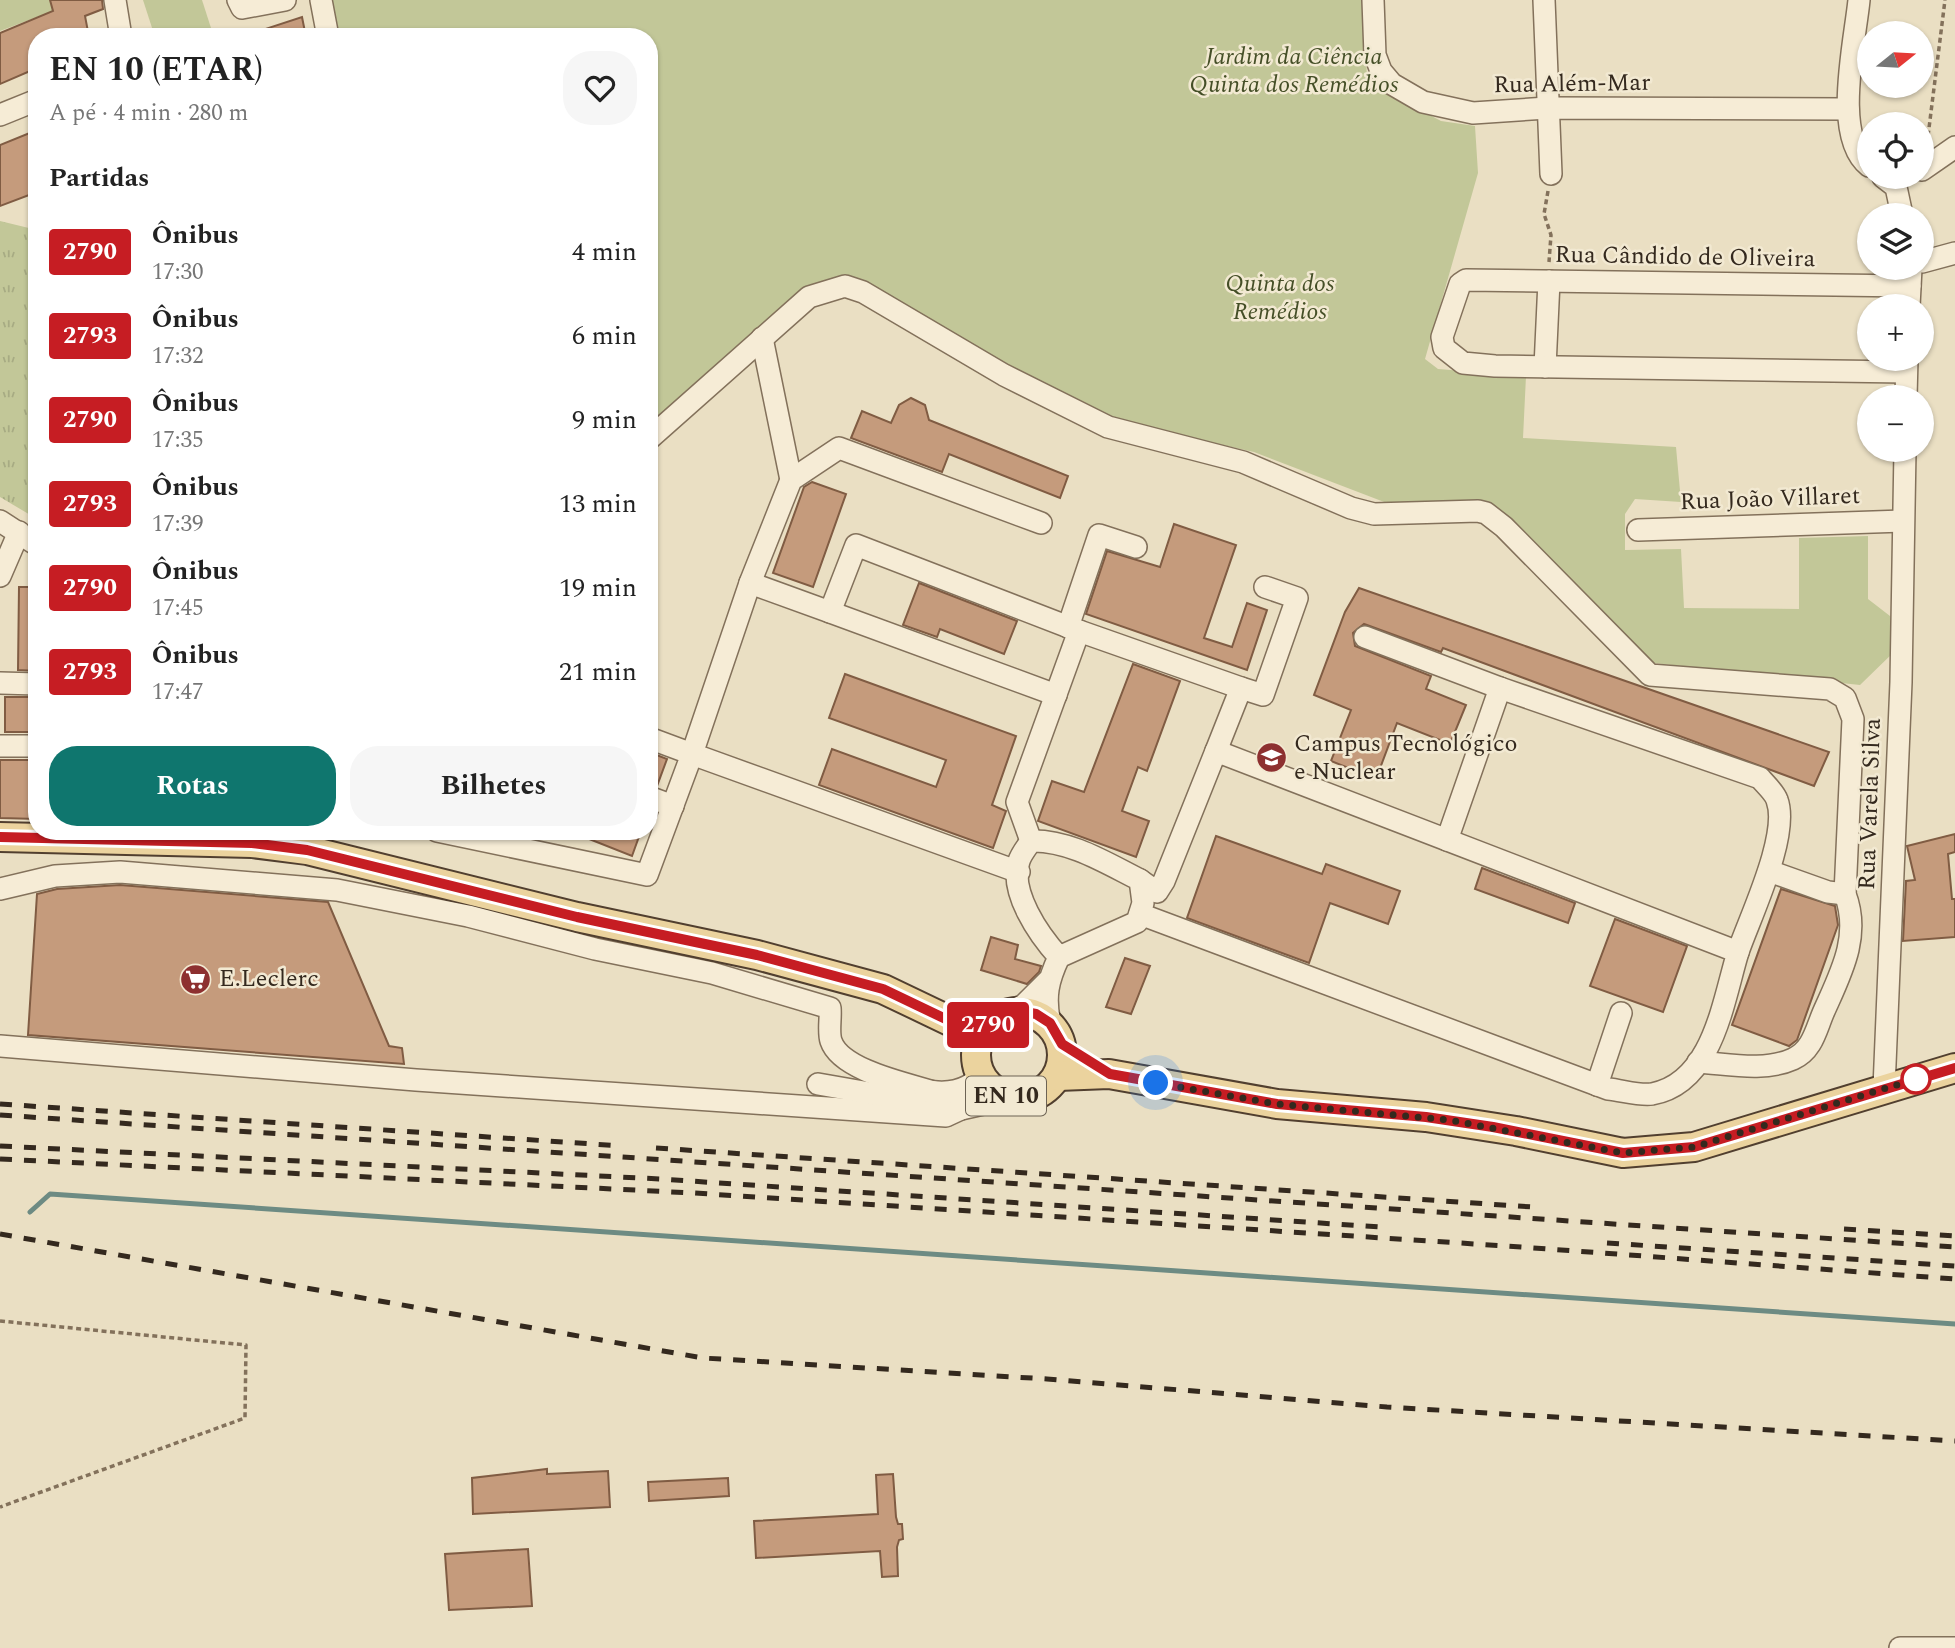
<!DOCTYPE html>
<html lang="pt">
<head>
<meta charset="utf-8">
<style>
  :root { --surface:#fff; --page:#f6f6f6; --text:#222; --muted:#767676; --accent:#0f766e }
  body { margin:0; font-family:Spectral,serif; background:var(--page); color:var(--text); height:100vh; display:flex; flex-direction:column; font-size:26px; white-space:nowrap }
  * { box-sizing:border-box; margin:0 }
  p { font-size:23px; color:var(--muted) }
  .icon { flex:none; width:38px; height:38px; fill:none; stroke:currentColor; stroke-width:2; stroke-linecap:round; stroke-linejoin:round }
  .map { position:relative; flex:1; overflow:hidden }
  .panel { position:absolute; left:28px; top:28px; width:630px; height:812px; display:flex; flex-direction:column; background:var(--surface); border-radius:28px; box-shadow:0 2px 5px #0004 }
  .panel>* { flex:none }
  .badge { padding:0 14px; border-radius:5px; font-size:24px; line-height:46px }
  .needle { width:46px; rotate:72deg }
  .fabs { position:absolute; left:1857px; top:21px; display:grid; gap:14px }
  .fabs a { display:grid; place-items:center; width:77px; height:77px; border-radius:50%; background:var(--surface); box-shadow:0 2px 5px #0004; font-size:35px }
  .you { position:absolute; width:35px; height:35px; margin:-18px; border:5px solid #fff; border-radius:50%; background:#1a73e8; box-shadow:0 0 0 10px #1a73e833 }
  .map>.badge { position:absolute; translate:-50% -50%; box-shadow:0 0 0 4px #fff }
  h2 { padding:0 21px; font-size:26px; line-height:63px }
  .round { display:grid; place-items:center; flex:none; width:74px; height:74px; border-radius:28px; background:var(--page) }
  .overview { display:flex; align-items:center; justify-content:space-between; height:119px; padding:0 21px }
  h1 { font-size:33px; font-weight:700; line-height:52px }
  .primary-button { display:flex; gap:14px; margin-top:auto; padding:14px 21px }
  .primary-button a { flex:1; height:80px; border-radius:28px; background:var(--accent); color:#fff; font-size:28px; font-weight:700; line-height:80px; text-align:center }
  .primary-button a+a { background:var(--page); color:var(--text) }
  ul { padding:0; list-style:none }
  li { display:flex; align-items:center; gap:21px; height:84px; padding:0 21px }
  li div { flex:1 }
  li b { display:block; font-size:26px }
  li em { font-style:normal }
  li .badge { min-width:77px; font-weight:700; text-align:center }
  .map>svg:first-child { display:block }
  .grass { fill:url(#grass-tufts) }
  .park { fill:#c2c798 }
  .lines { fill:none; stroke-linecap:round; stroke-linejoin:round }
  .stream { stroke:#6d8b83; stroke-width:5 }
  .building { fill:#c59b7c; stroke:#805c43; stroke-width:2 }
  .minor-casing { stroke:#83715b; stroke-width:24 }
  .major-casing { stroke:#513f2f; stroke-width:32 }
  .path { stroke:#83715b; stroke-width:3.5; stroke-dasharray:5 3.5; stroke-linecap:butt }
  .minor { stroke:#f6ecd6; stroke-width:21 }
  .major { stroke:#ebd39e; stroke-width:28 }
  .rail { stroke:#34291e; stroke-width:5; stroke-dasharray:12 12; stroke-linecap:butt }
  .line-casing { stroke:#fff; stroke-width:16 }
  .line { stroke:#c61d23; stroke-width:10 }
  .walk { stroke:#34291e; stroke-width:7; stroke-dasharray:0 12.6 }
  .stop-dot { fill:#fff; stroke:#c61d23; stroke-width:3.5 }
  .labels { text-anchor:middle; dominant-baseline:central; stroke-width:5; stroke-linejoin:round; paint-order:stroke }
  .shield { fill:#f2e9d2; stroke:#6d6354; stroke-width:2 }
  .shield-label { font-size:23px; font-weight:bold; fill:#34291e }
  .park-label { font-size:24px; font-style:italic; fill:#454f27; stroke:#f2e9d2 }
  .street-label { font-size:24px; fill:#34291e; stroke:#f2e9d2 }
  .poi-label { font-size:24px; fill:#34291e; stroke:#f2e9d2; text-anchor:start }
</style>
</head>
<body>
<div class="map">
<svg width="1955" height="1648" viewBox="0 0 1955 1648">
  <defs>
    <pattern id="grass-tufts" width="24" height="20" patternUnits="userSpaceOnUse" patternTransform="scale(1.75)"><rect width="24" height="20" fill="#c2c798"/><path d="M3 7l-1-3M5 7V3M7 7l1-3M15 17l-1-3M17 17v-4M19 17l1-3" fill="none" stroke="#a7ab83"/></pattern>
  </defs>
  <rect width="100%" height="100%" fill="#eadfc3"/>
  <!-- grass -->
  <polygon class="grass" points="0,221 37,230 37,519 0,497"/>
  <!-- park -->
  <g class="park">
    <polygon points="0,0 50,0 53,11 0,31"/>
    <polygon points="143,0 202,0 211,28 184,37 155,37"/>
    <polygon points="331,0 1364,0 1367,82 1441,121 1475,126 1478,173 1425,359 1438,369 1526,376 1523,438 1676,447 1681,502 1635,499 1625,514 1625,550 1681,549 1684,608 1799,609 1799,538 1868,536 1868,599 1890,616 1896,650 1860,685 1654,663 1489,506 1392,505 1254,452 1097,417 848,279 649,428 649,37 339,37"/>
  </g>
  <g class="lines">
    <!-- stream -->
    <polyline class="stream" points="30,1212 50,1194 1955,1324"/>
  </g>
  <!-- building -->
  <g class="building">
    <polygon points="50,0 102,0 103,9 85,16 89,37 37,37 37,68 0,84 0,33 53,11"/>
    <polygon points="302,17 305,32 287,37 250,37 250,34"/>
    <polygon points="37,130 37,192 0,206 0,145"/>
    <polygon points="911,398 925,405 929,420 1068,476 1060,498 949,454 942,472 851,438 862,411 891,423 899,405"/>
    <polygon points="812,482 846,494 813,587 773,573 804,487"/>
    <polygon points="1174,524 1236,545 1204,638 1232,647 1247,603 1267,610 1247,670 1086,614 1107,551 1160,567"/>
    <polygon points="919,583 1017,621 1004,654 940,629 937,637 903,625"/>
    <polygon points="19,587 37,587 37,671 18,670"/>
    <polygon points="1359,588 1829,752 1814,786 1443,648 1441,652 1364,624 1353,633 1355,646 1431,676 1426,689 1466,705 1450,744 1397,723 1376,779 1331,761 1351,710 1314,695 1345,612"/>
    <polygon points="1133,664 1180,681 1147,771 1138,767 1122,811 1149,821 1136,857 1038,821 1052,781 1084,792"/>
    <polygon points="845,674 1016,736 992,805 1006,811 993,848 819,785 832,749 936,787 946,760 829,718"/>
    <rect x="5" y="697" width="32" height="35"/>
    <polygon points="649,752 667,759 657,786 649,784"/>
    <polygon points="0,760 37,760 37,819 0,818"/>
    <polygon points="569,831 641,831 632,856"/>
    <polygon points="1955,834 1955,852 1948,854 1952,899 1955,899 1955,937 1903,941 1906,881 1915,880 1907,846"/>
    <polygon points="1216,836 1322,874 1326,864 1400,891 1388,924 1330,903 1309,963 1187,918"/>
    <polygon points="1482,868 1575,903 1568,923 1475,889"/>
    <polygon points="120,885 328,902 389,1046 402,1048 404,1064 28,1035 37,894 57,889"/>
    <polygon points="1781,889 1835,906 1838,925 1797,1040 1789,1046 1732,1025"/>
    <polygon points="1615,919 1687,946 1663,1012 1590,986"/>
    <polygon points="991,937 1018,945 1015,959 1041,966 1039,972 1027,984 981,970"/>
    <polygon points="1125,958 1150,966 1131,1014 1106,1007"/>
    <polygon points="547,1469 547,1474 608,1471 610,1507 473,1514 472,1478"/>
    <polygon points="893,1474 896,1517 898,1524 902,1524 903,1539 899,1540 897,1547 898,1576 882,1577 880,1551 756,1558 754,1521 878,1514 876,1475"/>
    <polygon points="728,1478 729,1496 649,1501 648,1482"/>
    <polygon points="528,1549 532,1606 449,1610 445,1554"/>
  </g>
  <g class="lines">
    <defs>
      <g id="minor">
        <polyline points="115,0 121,37"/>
        <polyline points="238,0 242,8 285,0"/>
        <polyline points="321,0 328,37"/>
        <polyline points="1373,0 1375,55 1381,71 1392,84 1423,102 1473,113 1547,108 1848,109"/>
        <polyline points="1544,0 1551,174"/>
        <path d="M 1859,0 C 1855,42 1832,137 1869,166"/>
        <polyline points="0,115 37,100"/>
        <polyline points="1922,170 1955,147"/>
        <polyline points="1883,177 1896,187 1902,215"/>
        <polyline points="1922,262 1955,253"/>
        <polyline points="1909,306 1911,268"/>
        <polyline points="762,338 791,480"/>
        <polyline points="1545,367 1549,281"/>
        <polyline points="1906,372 1495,366 1463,363 1444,348 1442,337 1460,284 1466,280 1910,286"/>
        <polyline points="1906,397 1907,359"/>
        <path d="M 649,439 L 809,297 L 845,286 L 863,292 L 1004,375 L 1108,427 L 1243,462 L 1351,508 L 1374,514 L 1478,511 L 1486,513 L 1504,527 L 1650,675 L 1830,689 L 1845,698 L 1853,719 L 1845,894 C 1861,936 1841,973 1824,1011 C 1816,1029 1813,1050 1793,1059 C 1764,1072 1729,1064 1698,1062"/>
        <polyline points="0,521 37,545"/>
        <polyline points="1638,530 1903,521"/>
        <polyline points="0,576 19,532"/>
        <polyline points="750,583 791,480 839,448 1041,523"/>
        <polyline points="830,612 750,583 692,754 1019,872"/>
        <polyline points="1068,627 1099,535 1136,547"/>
        <path d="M 1365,637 L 1500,688 L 1760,778 C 1765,784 1775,793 1777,800 C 1790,835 1750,917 1738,952"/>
        <polyline points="0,683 37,684"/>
        <polyline points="1241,688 1263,695 1297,598 1265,587"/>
        <polyline points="1056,695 830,612 856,545 1079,631"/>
        <polyline points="0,746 37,746"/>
        <polyline points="649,797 673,806"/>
        <polyline points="437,831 647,875 692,754 649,738"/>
        <polyline points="1447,840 1500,688"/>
        <polyline points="1031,841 1017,802 1079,631 1241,688 1216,751"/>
        <polyline points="1769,871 1828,892 1845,894"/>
        <path d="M 1140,880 L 1157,892 L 1164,881 L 1216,751 L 1738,952 C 1723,1001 1713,1083 1652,1094 C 1639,1096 1621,1090 1608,1089 L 1140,914"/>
        <path d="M 0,889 L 55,876 L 120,872 L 337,890 L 468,916 L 595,949 L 712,973 L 830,1008 C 831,1018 828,1032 831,1041 C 841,1071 909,1084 937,1093"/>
        <polyline points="1004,1014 1024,1005 1048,981"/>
        <path d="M 1050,1023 C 1044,997 1048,980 1059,957 L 1137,922 L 1143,903 L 1140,880 C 1106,863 1070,840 1031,841 C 1027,847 1021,854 1019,861 C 1009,892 1039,935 1059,957"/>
        <polyline points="0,1046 416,1080 946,1116 961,1109"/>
        <polyline points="818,1084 961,1109 1010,1098"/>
        <polyline points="1597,1085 1621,1013"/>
        <polyline points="1884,1088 1901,682 1905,450"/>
        <path d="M 926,1091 C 949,1094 963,1092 981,1077"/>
        <polyline points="1900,1648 1955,1648"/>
      </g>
      <g id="major">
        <polyline points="0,837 252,843 307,850 577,917 757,955 883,989 952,1022 986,1026"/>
        <circle cx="1019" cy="1055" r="43"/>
        <polyline points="1058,1076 1109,1074 1277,1104 1426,1117 1516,1131 1623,1153 1694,1147 1955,1068"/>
      </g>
    </defs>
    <!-- minor casing -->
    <use href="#minor" class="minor-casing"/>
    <!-- major casing -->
    <use href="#major" class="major-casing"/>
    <!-- path -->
    <g class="path">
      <polyline points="1927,144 1945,0"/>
      <polyline points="1548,191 1544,214 1551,235 1549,262"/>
      <polyline points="0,1321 246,1345 245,1418 0,1507"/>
    </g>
    <!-- minor -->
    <use href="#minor" class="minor"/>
    <!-- major -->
    <use href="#major" class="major"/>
    <!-- rail -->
    <g class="rail">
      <polyline points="0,1104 622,1146"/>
      <polyline points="0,1115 1955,1247"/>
      <polyline points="0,1146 660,1179 1380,1227"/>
      <polyline points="656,1148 1533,1207"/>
      <polyline points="0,1159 694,1193 1521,1247 1955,1279"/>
      <polyline points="1844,1229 1955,1236"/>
      <polyline points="0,1234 703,1358 1047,1379 1387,1407 1955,1441"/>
      <polyline points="1607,1243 1955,1266"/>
    </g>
  </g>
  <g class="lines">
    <defs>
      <polyline id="line" points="0,837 252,843 307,850 577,917 757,955 883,989 952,1022 986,1026 1004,1014 1020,1011 1036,1014 1050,1023 1062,1044 1110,1074 1277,1104 1426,1117 1493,1127 1623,1153 1694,1147 1955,1068"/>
    </defs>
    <!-- line casing -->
    <use href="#line" class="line-casing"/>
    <!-- line -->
    <use href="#line" class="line"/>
    <!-- walk -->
    <polyline class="walk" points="1156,1083 1277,1104 1449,1120 1623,1153 1694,1147 1916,1079"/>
  </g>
  <!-- icons -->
  <defs>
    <symbol id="university-disc" viewBox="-11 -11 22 22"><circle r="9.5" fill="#8d3030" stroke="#f2e9d2"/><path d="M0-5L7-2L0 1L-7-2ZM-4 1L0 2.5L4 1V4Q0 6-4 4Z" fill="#fff"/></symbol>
    <symbol id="supermarket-disc" viewBox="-11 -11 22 22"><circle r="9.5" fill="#8d3030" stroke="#f2e9d2"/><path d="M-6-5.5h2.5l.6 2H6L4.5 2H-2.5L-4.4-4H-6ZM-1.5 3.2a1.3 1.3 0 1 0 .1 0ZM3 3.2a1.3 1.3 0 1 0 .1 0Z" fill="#fff"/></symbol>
  </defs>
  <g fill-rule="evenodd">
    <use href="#university-disc" x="1254" y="740" width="35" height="35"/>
    <use href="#supermarket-disc" x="178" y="962" width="35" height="35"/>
  </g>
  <!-- markers -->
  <circle class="stop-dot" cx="1916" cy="1079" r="14"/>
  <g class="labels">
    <!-- shield labels -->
    <rect class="shield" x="966" y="1076.5" width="80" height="39" rx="5"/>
    <g class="shield-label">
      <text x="1006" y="1096">EN 10</text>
    </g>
    <!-- park labels -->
    <g class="park-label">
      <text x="1294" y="57">Jardim da Ciência<tspan x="1294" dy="28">Quinta dos Remédios</tspan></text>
      <text x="1280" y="284">Quinta dos<tspan x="1280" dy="28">Remédios</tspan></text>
    </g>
    <!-- street labels -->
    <g class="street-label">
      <text transform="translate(1572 84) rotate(-1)">Rua Além-Mar</text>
      <text transform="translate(1685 257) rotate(1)">Rua Cândido de Oliveira</text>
      <text transform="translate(1770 499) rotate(-2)">Rua João Villaret</text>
      <text transform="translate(1870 804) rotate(-88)">Rua Varela Silva</text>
    </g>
    <!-- poi labels -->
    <g class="poi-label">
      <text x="1294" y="744">Campus Tecnológico<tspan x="1294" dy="28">e Nuclear</tspan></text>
      <text x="219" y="979">E.Leclerc</text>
    </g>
  </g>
</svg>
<div class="fabs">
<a><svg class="needle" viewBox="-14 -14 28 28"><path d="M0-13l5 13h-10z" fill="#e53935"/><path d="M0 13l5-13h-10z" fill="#767676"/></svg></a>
<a><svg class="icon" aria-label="locate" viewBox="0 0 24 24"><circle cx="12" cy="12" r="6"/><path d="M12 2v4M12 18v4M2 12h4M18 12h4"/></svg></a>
<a><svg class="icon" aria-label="layers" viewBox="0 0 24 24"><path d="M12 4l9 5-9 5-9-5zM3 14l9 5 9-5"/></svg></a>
<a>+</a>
<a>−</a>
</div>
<div class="you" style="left:1156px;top:1083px"></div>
<b class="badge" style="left:988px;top:1025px;background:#c61d23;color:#fff">2790</b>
<section class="panel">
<div class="overview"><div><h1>EN 10 (ETAR)</h1><p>A pé · 4 min · 280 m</p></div><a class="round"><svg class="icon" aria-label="heart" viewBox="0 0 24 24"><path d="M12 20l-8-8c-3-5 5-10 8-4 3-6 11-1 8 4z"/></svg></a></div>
<h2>Partidas</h2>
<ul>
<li><span class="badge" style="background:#c61d23;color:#fff">2790</span><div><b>Ônibus</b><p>17:30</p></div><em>4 min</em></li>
<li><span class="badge" style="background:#c61d23;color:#fff">2793</span><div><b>Ônibus</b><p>17:32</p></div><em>6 min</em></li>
<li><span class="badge" style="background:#c61d23;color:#fff">2790</span><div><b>Ônibus</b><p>17:35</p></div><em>9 min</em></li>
<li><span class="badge" style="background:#c61d23;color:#fff">2793</span><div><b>Ônibus</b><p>17:39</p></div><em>13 min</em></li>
<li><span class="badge" style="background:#c61d23;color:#fff">2790</span><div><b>Ônibus</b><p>17:45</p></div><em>19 min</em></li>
<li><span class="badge" style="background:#c61d23;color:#fff">2793</span><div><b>Ônibus</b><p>17:47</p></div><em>21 min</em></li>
</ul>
<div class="primary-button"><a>Rotas</a><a>Bilhetes</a></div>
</section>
</div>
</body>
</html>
